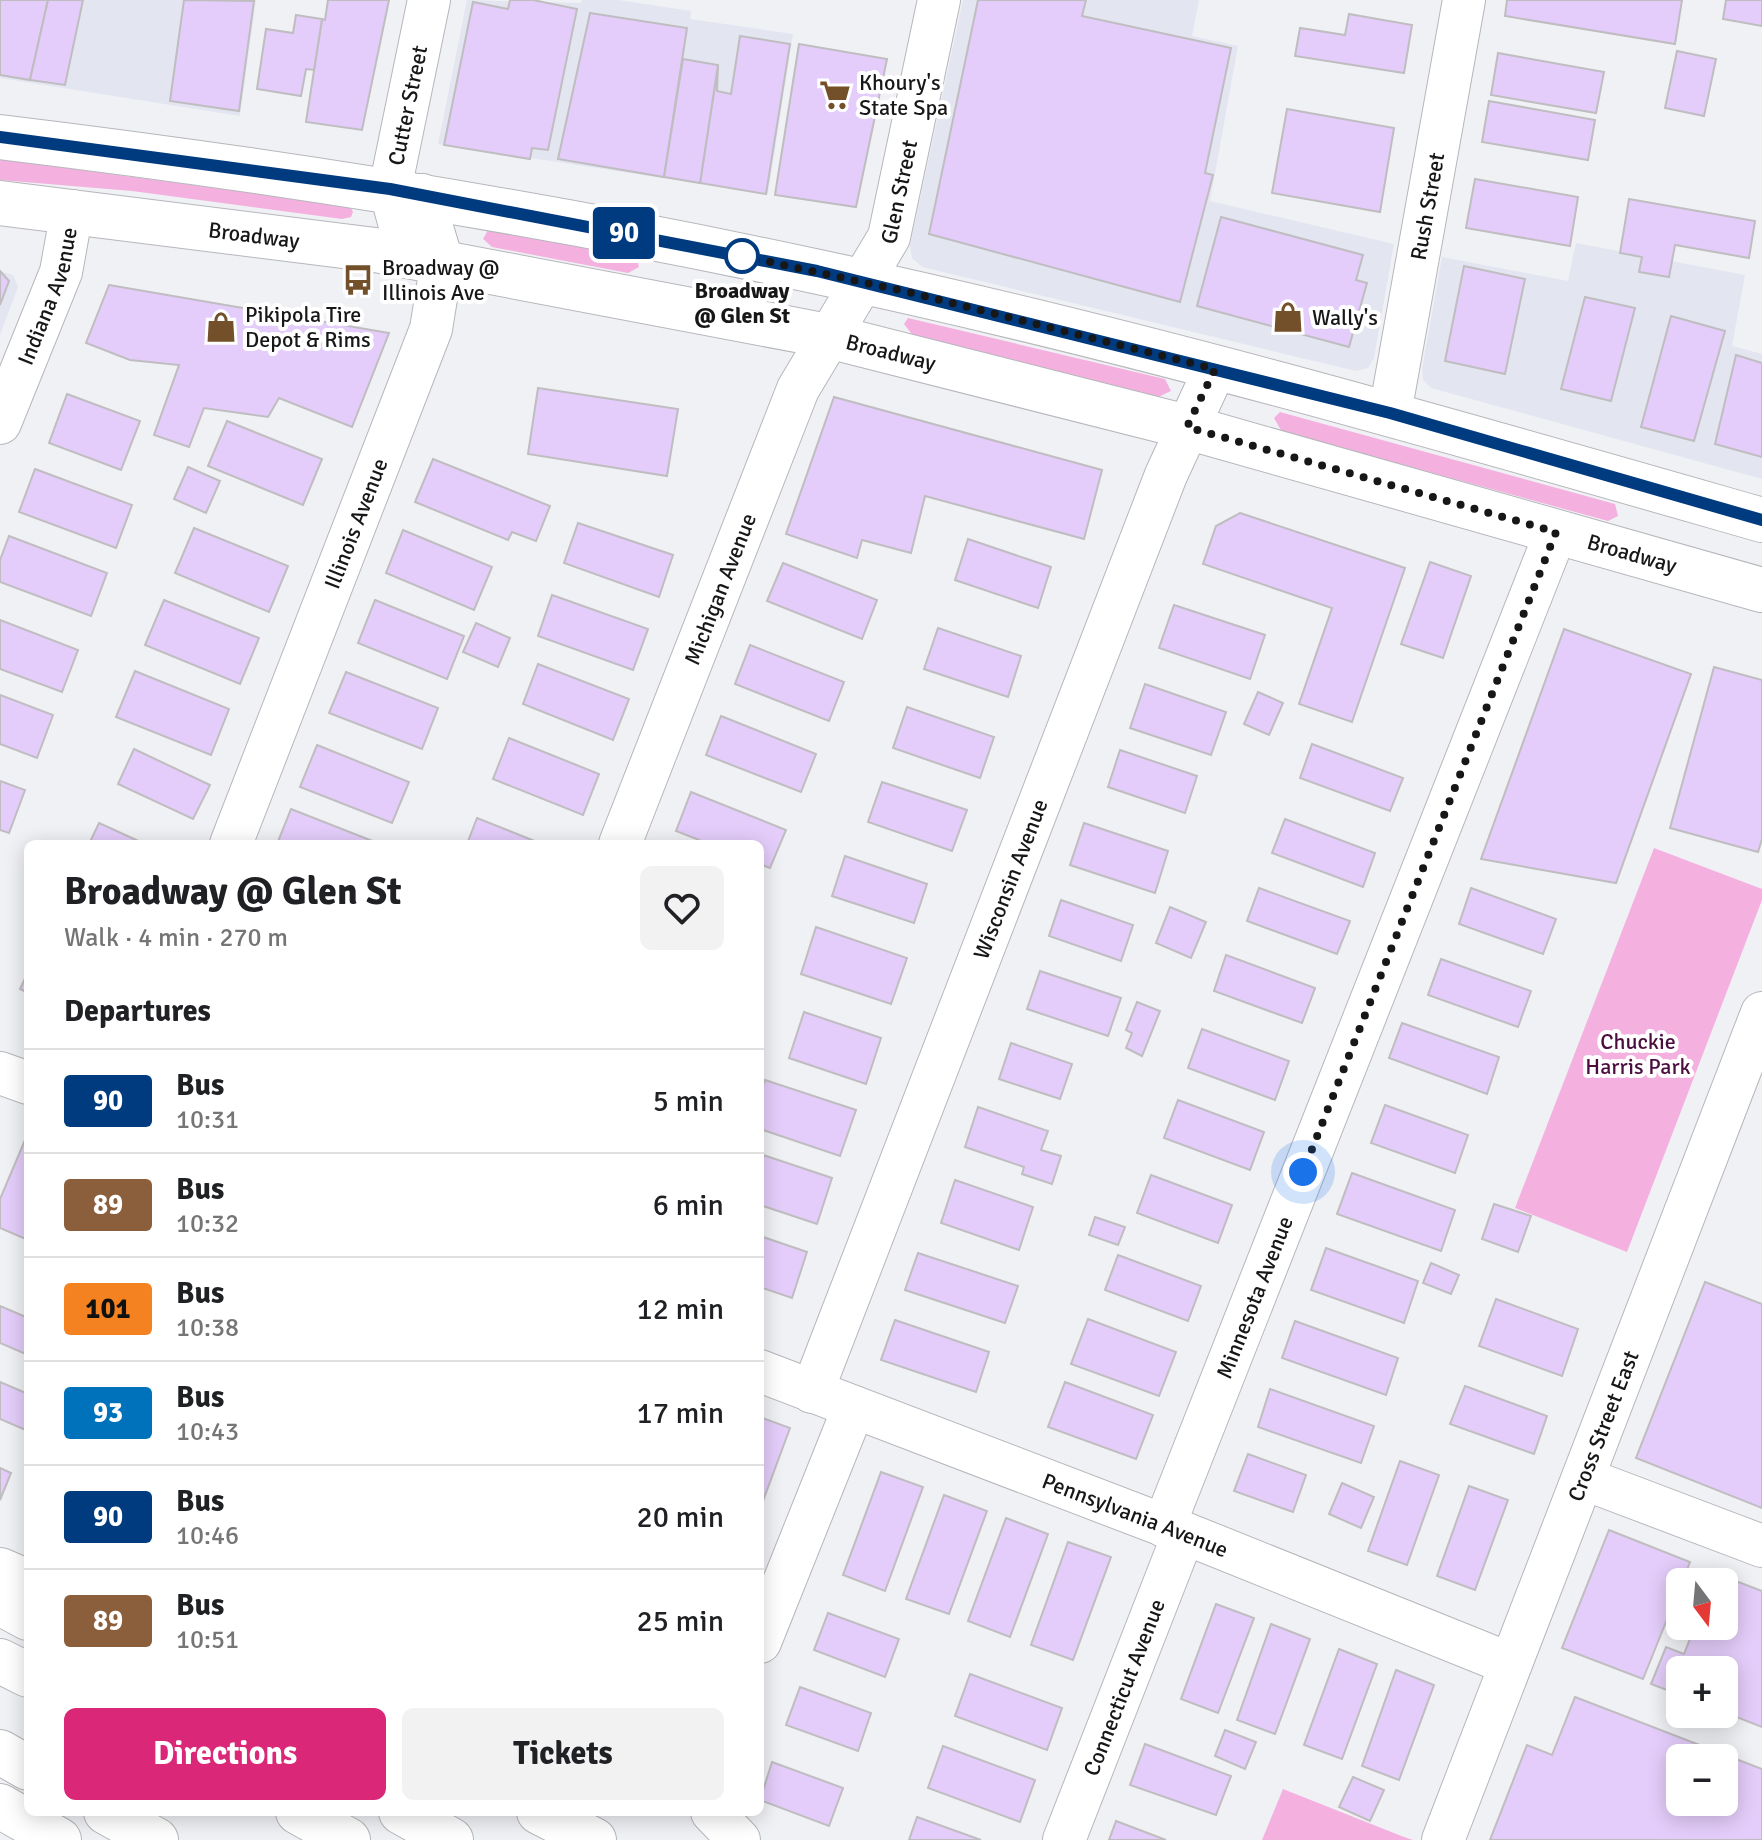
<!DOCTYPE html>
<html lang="en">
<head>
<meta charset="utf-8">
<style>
  :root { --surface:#fff; --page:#f2f2f2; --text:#202124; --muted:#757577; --line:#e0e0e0; --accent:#db2777 }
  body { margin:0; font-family:Signika,sans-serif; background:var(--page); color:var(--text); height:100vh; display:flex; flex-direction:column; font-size:30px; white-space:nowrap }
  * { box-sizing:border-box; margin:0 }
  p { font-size:26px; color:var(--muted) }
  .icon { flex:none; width:44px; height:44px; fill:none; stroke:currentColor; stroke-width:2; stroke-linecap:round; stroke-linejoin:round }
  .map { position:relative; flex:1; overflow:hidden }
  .sheet { position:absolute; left:24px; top:840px; width:740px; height:976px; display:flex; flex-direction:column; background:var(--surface); border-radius:12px; box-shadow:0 4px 20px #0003 }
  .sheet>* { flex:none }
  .badge { padding:0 16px; border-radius:6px; font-size:28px; line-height:52px }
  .needle { width:52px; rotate:164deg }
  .buttons { position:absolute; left:1666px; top:1568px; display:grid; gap:16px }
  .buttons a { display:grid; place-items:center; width:72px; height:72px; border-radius:12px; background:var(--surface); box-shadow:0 4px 20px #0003; font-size:40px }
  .you { position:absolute; width:40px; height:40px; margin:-20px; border:6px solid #fff; border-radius:50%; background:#1a73e8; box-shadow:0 0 0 12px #1a73e833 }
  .map>.badge { position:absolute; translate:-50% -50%; box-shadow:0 0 0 4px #fff }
  h2 { padding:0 40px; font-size:30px; line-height:72px }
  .round { display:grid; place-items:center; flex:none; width:84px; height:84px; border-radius:12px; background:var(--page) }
  .overview { display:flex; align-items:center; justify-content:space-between; height:136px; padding:0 40px }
  h1 { font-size:38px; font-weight:800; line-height:60px }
  .action { display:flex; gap:16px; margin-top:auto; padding:16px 40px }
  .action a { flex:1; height:92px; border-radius:12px; background:var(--accent); color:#fff; font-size:32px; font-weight:800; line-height:92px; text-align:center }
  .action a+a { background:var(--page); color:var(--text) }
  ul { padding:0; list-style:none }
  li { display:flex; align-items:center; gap:24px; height:104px; padding:0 40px; border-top:2px solid var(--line) }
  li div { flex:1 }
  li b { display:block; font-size:30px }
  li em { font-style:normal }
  li .badge { min-width:88px; font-weight:700; text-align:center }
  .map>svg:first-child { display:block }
  .built { fill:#e3e5f1 }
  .green { fill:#f4b1e0 }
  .building { fill:#e4cdfa; stroke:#bfbdc0; stroke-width:2; fill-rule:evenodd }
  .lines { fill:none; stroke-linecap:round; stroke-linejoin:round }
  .street-casing { stroke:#b6b7bb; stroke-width:44 }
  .secondary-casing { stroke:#b6b7bb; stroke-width:46 }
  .primary-casing { stroke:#b6b7bb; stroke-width:46 }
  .highway-casing { stroke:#b6b7bb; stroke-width:46 }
  .street { stroke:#fff; stroke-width:42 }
  .secondary { stroke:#fff; stroke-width:44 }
  .primary { stroke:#fff; stroke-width:44 }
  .highway { stroke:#fff; stroke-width:44 }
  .line-casing { stroke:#fff; stroke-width:18 }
  .line { stroke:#003b80; stroke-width:12 }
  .walk { stroke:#171718; stroke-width:8; stroke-dasharray:0 14.4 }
  .stop-dot { fill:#fff; stroke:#003b80; stroke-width:4 }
  .labels { text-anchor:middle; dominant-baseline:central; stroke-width:8; stroke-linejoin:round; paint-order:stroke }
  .poi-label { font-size:22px; fill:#171718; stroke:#fff; text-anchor:start }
  .street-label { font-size:22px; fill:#171718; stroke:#fff }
  .stop-label { font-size:22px; font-weight:bold; fill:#171718; stroke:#fff }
  .park-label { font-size:22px; fill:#4b0c3e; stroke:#fff }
</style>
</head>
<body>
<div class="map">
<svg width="1762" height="1840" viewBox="0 0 1762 1840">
  <rect width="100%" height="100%" fill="#f0f1f5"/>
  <!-- built -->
  <g class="built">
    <polygon points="0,0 256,0 240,116 0,78"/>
    <polygon points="467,0 581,3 582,0 619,0 691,11 690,19 793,34 768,194 438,144"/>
    <polygon points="963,0 1199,0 1192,36 1238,46 1210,201 1394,244 1374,358 1368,368 1356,371 922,267 912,258 910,245"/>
    <polygon points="1576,243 1745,275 1732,346 1762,354 1762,479 1431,388 1423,380 1422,369 1442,257 1568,281"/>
    <polygon points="0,271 13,275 18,287 0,335"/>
  </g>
  <!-- green -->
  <g class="green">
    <polygon points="0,159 350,206 353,212 351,217 342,219 132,191 0,180"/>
    <polygon points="488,230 636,257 639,267 628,273 492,247 483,239"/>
    <polygon points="908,318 1165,379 1171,391 1156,398 914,337 904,324"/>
    <polygon points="1280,412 1615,504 1618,516 1608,521 1282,432 1274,418"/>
    <polygon points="1654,848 1762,889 1762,900 1627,1252 1515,1208"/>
    <polygon points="1283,1789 1404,1837 1413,1840 1262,1840"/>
  </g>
  <!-- building -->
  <g class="building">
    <polygon points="0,0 48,0 30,80 0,75"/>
    <polygon points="48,0 83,0 65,85 30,80"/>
    <polygon points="184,0 254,1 239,111 170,101"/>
    <polygon points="328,0 389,0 362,130 306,122 322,19 325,20"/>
    <polygon points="510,0 533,0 577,9 548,150 532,148 530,159 444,145 473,2 508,9"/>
    <polygon points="978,0 1086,0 1082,16 1231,48 1205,173 1213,175 1180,302 929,234"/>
    <polygon points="1507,0 1682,0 1675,44 1505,16"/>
    <polygon points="1726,0 1762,0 1762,26 1723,19"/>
    <polygon points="590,13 687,28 664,177 558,159"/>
    <polygon points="1349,14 1412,25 1404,73 1295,56 1300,28 1345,35"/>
    <polygon points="296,15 322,19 314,70 306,69 301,96 257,89 266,29 293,33"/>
    <polygon points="740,36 790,44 766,194 700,183 718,65 717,91 731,94"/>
    <polygon points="799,44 887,59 856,207 775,195"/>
    <polygon points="1677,51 1716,59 1704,116 1665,108"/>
    <polygon points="1498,53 1604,72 1596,113 1491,95"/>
    <polygon points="683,59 718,65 700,183 664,177"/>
    <polygon points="1489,101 1595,120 1588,160 1482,142"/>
    <polygon points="1287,109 1394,128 1380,212 1272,193"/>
    <polygon points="1475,179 1578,197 1570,246 1466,228"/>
    <polygon points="1629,199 1755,221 1749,258 1675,245 1669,277 1639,272 1642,257 1620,253"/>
    <polygon points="1221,217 1363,255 1356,280 1367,283 1349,347 1197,306"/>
    <polygon points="1464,266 1525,279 1505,374 1445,361"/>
    <polygon points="0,271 9,281 0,305"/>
    <polygon points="109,285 389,333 352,427 279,398 268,417 204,408 189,447 154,435 179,365 130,360 86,343"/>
    <polygon points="1585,297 1635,308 1611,401 1561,389"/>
    <polygon points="1671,316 1725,331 1694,441 1641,427"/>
    <polygon points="1736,355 1762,363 1762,457 1715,444"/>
    <polygon points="538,388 678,409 667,476 528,454"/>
    <polygon points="67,394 140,421 121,470 49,443"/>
    <polygon points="834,397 1102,470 1084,539 925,496 911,553 862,540 857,558 786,534"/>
    <polygon points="227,421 322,459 303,505 208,466"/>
    <polygon points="433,459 550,506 536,541 512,532 508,540 415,502"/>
    <polygon points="188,467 220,481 206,513 174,499"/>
    <polygon points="35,469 132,505 116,548 19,512"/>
    <polygon points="1240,513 1405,568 1352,722 1299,704 1332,608 1203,564 1216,526"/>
    <polygon points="578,523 673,555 659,597 564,563"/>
    <polygon points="194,528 288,566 269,612 175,573"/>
    <polygon points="403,530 492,567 474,610 386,573"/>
    <polygon points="9,536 107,573 91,616 0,582 0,560"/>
    <polygon points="968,539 1051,567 1038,608 955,580"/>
    <polygon points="1430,562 1471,576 1443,658 1401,644"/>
    <polygon points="783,563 877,600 862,639 767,601"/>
    <polygon points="552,595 648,629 633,670 538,636"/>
    <polygon points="164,600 259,638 240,684 145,645"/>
    <polygon points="375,600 464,636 447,679 358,643"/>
    <polygon points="1174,605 1265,635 1250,679 1159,648"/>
    <polygon points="0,620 78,650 62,692 0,669"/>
    <polygon points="476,623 510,638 498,667 463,652"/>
    <polygon points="938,628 1021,656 1008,697 924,669"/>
    <polygon points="1564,629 1691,674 1616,883 1481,859"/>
    <polygon points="750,645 844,682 829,721 735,684"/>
    <polygon points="538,664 629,699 613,740 523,704"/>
    <polygon points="1714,667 1762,680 1762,839 1758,852 1670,828"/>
    <polygon points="135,671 229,709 211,755 116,717"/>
    <polygon points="346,672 438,708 422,749 329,713"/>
    <polygon points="1145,684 1226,712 1211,755 1130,728"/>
    <polygon points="1258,692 1283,703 1269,735 1244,724"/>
    <polygon points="0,695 53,715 37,758 0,744"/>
    <polygon points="907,707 994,737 980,778 893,748"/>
    <polygon points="721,716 816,754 801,792 706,755"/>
    <polygon points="509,738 599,774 583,815 493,779"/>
    <polygon points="1312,744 1403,778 1390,811 1300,778"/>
    <polygon points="317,745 409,782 392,823 300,787"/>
    <polygon points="134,749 210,785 193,819 118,784"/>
    <polygon points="1120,750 1197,776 1185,813 1108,787"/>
    <polygon points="0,781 25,790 9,833 0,830"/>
    <polygon points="882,782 967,810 952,851 868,822"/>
    <polygon points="691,792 786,830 770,868 760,864 760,844 709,844 676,831"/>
    <polygon points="291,809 380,844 277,844"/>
    <polygon points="477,818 542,844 467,844"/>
    <polygon points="1285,819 1375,853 1363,887 1272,853"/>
    <polygon points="99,823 145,844 89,844"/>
    <polygon points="1084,823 1168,851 1155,893 1070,865"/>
    <polygon points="845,856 927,884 914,923 832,896"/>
    <polygon points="1259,888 1350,921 1337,954 1247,921"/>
    <polygon points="1471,888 1556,919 1543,954 1459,924"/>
    <polygon points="1061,900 1133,925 1121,961 1049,936"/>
    <polygon points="1170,907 1206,922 1191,958 1156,943"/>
    <polygon points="816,927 907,958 891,1004 801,974"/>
    <polygon points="1226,955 1315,988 1302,1023 1214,991"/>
    <polygon points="1441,959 1531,991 1518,1027 1428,995"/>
    <polygon points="1040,971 1121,998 1108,1036 1027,1009"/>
    <polygon points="28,972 28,993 20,989"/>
    <polygon points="1137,1002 1160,1011 1142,1056 1126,1048 1132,1033 1126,1030"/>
    <polygon points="804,1012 881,1038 866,1084 789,1058"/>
    <polygon points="1402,1023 1499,1057 1487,1094 1389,1058"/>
    <polygon points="1202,1029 1289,1061 1275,1100 1188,1068"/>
    <polygon points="1011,1043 1072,1064 1060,1099 999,1079"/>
    <polygon points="765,1080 856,1110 840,1156 760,1129 760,1094"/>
    <polygon points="1178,1100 1264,1132 1250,1170 1164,1138"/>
    <polygon points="1385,1105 1468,1135 1455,1173 1371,1143"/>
    <polygon points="978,1107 1048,1131 1041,1150 1061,1156 1052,1184 1022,1174 1024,1167 965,1147"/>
    <polygon points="28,1133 28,1240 0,1228 0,1199"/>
    <polygon points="760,1154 832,1178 817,1224 760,1205"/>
    <polygon points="1352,1173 1455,1210 1441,1251 1337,1214"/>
    <polygon points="1151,1175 1232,1205 1218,1243 1137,1213"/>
    <polygon points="955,1180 1033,1207 1019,1250 941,1223"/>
    <polygon points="1494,1204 1531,1216 1518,1252 1482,1239"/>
    <polygon points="1095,1217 1125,1227 1118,1245 1089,1235"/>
    <polygon points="760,1236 807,1252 792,1298 760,1287"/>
    <polygon points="1326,1248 1418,1281 1404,1323 1311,1290"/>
    <polygon points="918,1253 1018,1286 1005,1323 905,1290"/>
    <polygon points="1118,1255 1201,1286 1188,1321 1105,1290"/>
    <polygon points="1431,1263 1459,1275 1451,1294 1423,1283"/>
    <polygon points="1705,1282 1762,1304 1762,1508 1636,1458"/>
    <polygon points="1496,1299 1578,1329 1562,1376 1479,1346"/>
    <polygon points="0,1306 28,1318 28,1355 0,1343"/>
    <polygon points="1088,1319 1176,1352 1159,1396 1071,1364"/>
    <polygon points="895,1320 989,1352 976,1392 881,1360"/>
    <polygon points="1295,1321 1398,1358 1386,1395 1282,1358"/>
    <polygon points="0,1382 28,1394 28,1431 0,1419"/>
    <polygon points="1065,1382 1153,1415 1136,1459 1048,1427"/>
    <polygon points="1465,1386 1547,1416 1534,1454 1450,1424"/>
    <polygon points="1270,1389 1374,1426 1361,1463 1258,1427"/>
    <polygon points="760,1417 790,1428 760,1509"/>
    <polygon points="1248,1454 1306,1475 1293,1512 1234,1491"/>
    <polygon points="1400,1461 1439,1475 1407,1565 1368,1551"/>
    <polygon points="0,1468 11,1473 0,1500"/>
    <polygon points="881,1472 923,1487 885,1591 843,1575"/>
    <polygon points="1342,1483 1374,1497 1361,1528 1329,1514"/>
    <polygon points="1469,1486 1508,1500 1475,1590 1437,1576"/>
    <polygon points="944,1495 987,1511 949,1614 906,1599"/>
    <polygon points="1006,1518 1048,1534 1010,1637 968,1621"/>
    <polygon points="1609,1530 1690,1562 1643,1679 1562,1648"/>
    <polygon points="1068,1542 1111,1557 1073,1660 1031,1645"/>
    <polygon points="1715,1573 1762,1591 1762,1727 1724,1712 1724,1670 1680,1670 1680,1695 1651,1684 1666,1647 1684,1654 1695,1626 1724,1626 1724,1582 1712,1582"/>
    <polygon points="1216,1604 1254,1618 1218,1713 1181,1699"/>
    <polygon points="828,1613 899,1639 885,1677 814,1650"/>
    <polygon points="1271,1624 1310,1639 1275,1734 1237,1720"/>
    <polygon points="1339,1649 1377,1664 1342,1759 1304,1745"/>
    <polygon points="1396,1670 1434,1685 1399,1780 1362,1766"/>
    <polygon points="970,1674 1062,1708 1047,1750 955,1716"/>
    <polygon points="800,1687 871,1713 858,1751 786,1725"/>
    <path d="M 1575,1697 L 1762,1769 L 1762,1840 L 1490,1840 L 1527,1745 L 1552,1755 ZM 1680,1758 L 1724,1758 L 1724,1802 L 1680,1802 Z"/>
    <polygon points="1225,1730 1256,1742 1245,1769 1215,1756"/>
    <polygon points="1145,1744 1231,1776 1216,1815 1130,1785"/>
    <polygon points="943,1746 1035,1780 1020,1822 928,1788"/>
    <polygon points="772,1762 843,1788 829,1826 760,1800"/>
    <polygon points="1353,1777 1384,1790 1370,1821 1339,1807"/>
    <polygon points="917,1817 981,1840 909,1840"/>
    <polygon points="1116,1821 1166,1840 1109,1840"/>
  </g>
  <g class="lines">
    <defs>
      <g id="street">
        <path id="s1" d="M 408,255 L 390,189 L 429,0"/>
        <path id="s2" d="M 1390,413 L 1464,0"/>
        <path id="s3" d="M 0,423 L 61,272 L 72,211"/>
        <path id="s4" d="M 231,844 L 431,329 L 442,261 L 422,195"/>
        <path id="s5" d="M 620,844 L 798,389 L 889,237 L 939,0"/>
        <polyline points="0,1073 28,1083"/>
        <path id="s6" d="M 760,1371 L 1184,1533 L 1510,1664"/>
        <path id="s7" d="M 812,1392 L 1166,475 L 1215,369"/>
        <polyline points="1585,1479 1762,1546"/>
        <path id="s8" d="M 1164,1526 L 1556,532"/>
        <polyline points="760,1642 854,1407"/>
        <polyline points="712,1812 739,1840"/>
        <path id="s9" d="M 1064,1840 L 1184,1533"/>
        <path id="s10" d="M 1443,1840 L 1762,1013"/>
      </g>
      <g id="secondary">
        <polyline points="0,1570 28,1582"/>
        <polyline points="539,1812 594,1840"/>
      </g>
      <g id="primary">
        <path d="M 0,137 C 274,170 545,213 814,271 C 1134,339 1448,430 1762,520"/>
        <path id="s11" d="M 0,203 L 375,250 L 828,336 L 1187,427 L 1762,590"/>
      </g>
      <g id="highway">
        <polyline points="0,1603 28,1618"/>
        <polyline points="0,1661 28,1675"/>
        <polyline points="0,1752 28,1768"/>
        <polyline points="0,1806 59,1840"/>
        <polyline points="106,1812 156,1840"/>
        <polyline points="298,1812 348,1840"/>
        <polyline points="401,1812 451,1840"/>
        <polyline points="574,1829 588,1840"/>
      </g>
    </defs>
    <!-- street casing -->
    <use href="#street" class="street-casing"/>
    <!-- secondary casing -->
    <use href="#secondary" class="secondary-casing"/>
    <!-- primary casing -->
    <use href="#primary" class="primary-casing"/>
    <!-- highway casing -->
    <use href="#highway" class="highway-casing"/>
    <!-- street -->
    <use href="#street" class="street"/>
    <!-- secondary -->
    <use href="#secondary" class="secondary"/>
    <!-- primary -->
    <use href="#primary" class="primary"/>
    <!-- highway -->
    <use href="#highway" class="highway"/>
  </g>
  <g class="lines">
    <defs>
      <polyline id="line" points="0,137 390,189 817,271 1390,413 1762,520"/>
    </defs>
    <!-- line casing -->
    <use href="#line" class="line-casing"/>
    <!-- line -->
    <use href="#line" class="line"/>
    <!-- walk -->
    <polyline class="walk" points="742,256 908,292 1215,369 1187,427 1556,532 1303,1172"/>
  </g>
  <!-- icons -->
  <defs>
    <symbol id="supermarket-bare" viewBox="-9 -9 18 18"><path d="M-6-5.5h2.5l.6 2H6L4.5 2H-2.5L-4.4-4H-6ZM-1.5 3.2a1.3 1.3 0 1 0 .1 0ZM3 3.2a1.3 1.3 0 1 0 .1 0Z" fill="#735029" stroke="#fff" stroke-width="2.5" paint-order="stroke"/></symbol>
    <symbol id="bus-bare" viewBox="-9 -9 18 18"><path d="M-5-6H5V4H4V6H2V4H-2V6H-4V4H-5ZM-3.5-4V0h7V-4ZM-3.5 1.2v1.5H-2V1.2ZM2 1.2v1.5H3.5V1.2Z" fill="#735029" stroke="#fff" stroke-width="2.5" paint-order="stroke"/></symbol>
    <symbol id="shop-bare" viewBox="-9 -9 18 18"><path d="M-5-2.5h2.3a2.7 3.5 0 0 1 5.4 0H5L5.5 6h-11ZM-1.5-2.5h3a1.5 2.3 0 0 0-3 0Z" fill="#735029" stroke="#fff" stroke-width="2.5" paint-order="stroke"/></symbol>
  </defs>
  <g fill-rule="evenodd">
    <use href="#supermarket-bare" x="813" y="73" width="44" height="44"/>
    <use href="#bus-bare" x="336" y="258" width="44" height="44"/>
    <use href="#shop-bare" x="1266" y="295" width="44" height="44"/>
    <use href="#shop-bare" x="199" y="305" width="44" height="44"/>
  </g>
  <!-- markers -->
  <circle class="stop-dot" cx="742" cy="256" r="16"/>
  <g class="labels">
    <!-- poi labels -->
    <g class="poi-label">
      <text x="859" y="82">Khoury's<tspan x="859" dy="25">State Spa</tspan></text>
      <text x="382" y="267">Broadway @<tspan x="382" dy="25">Illinois Ave</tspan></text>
      <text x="245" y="314">Pikipola Tire<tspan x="245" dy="25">Depot &amp; Rims</tspan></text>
      <text x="1312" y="317">Wally's</text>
    </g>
    <!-- street labels -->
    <g class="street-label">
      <text stroke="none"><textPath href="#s1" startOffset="154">Cutter Street</textPath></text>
      <text stroke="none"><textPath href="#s5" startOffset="712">Glen Street</textPath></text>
      <text stroke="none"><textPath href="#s2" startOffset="210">Rush Street</textPath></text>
      <text stroke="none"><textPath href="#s11" startOffset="256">Broadway</textPath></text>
      <text stroke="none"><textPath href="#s3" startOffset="136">Indiana Avenue</textPath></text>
      <text stroke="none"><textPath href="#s11" startOffset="904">Broadway</textPath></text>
      <text stroke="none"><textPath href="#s4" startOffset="344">Illinois Avenue</textPath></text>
      <text stroke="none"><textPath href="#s11" startOffset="1672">Broadway</textPath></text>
      <text stroke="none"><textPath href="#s5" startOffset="274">Michigan Avenue</textPath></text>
      <text stroke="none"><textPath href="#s7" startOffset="550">Wisconsin Avenue</textPath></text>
      <text stroke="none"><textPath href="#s8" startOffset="246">Minnesota Avenue</textPath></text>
      <text stroke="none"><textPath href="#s10" startOffset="444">Cross Street East</textPath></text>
      <text stroke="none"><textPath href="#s6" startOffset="402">Pennsylvania Avenue</textPath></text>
      <text stroke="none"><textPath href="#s9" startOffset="164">Connecticut Avenue</textPath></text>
    </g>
    <!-- stop labels -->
    <g class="stop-label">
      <text x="742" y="290">Broadway<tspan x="742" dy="25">@ Glen St</tspan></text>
    </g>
    <!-- park labels -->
    <g class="park-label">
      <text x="1638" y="1041">Chuckie<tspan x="1638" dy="25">Harris Park</tspan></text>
    </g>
  </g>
</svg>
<div class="buttons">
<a><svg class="needle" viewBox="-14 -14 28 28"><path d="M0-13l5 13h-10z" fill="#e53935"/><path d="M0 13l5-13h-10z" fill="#757577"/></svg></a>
<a>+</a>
<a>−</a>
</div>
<div class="you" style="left:1303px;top:1172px"></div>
<b class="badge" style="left:624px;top:233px;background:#003b80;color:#fff">90</b>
<section class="sheet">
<div class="overview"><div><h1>Broadway @ Glen St</h1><p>Walk · 4 min · 270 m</p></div><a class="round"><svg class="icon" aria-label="heart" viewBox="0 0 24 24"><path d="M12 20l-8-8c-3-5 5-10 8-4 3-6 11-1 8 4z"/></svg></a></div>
<h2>Departures</h2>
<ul>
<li><span class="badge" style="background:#003b80;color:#fff">90</span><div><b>Bus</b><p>10:31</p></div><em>5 min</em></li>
<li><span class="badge" style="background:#8b5e3c;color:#fff">89</span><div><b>Bus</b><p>10:32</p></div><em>6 min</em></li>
<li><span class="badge" style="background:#f58220;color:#111">101</span><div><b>Bus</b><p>10:38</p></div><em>12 min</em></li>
<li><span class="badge" style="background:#0072bc;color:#fff">93</span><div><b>Bus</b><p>10:43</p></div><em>17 min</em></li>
<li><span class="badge" style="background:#003b80;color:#fff">90</span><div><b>Bus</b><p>10:46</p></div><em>20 min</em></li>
<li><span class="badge" style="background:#8b5e3c;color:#fff">89</span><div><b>Bus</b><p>10:51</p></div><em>25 min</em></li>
</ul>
<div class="action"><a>Directions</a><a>Tickets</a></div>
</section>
</div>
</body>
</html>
